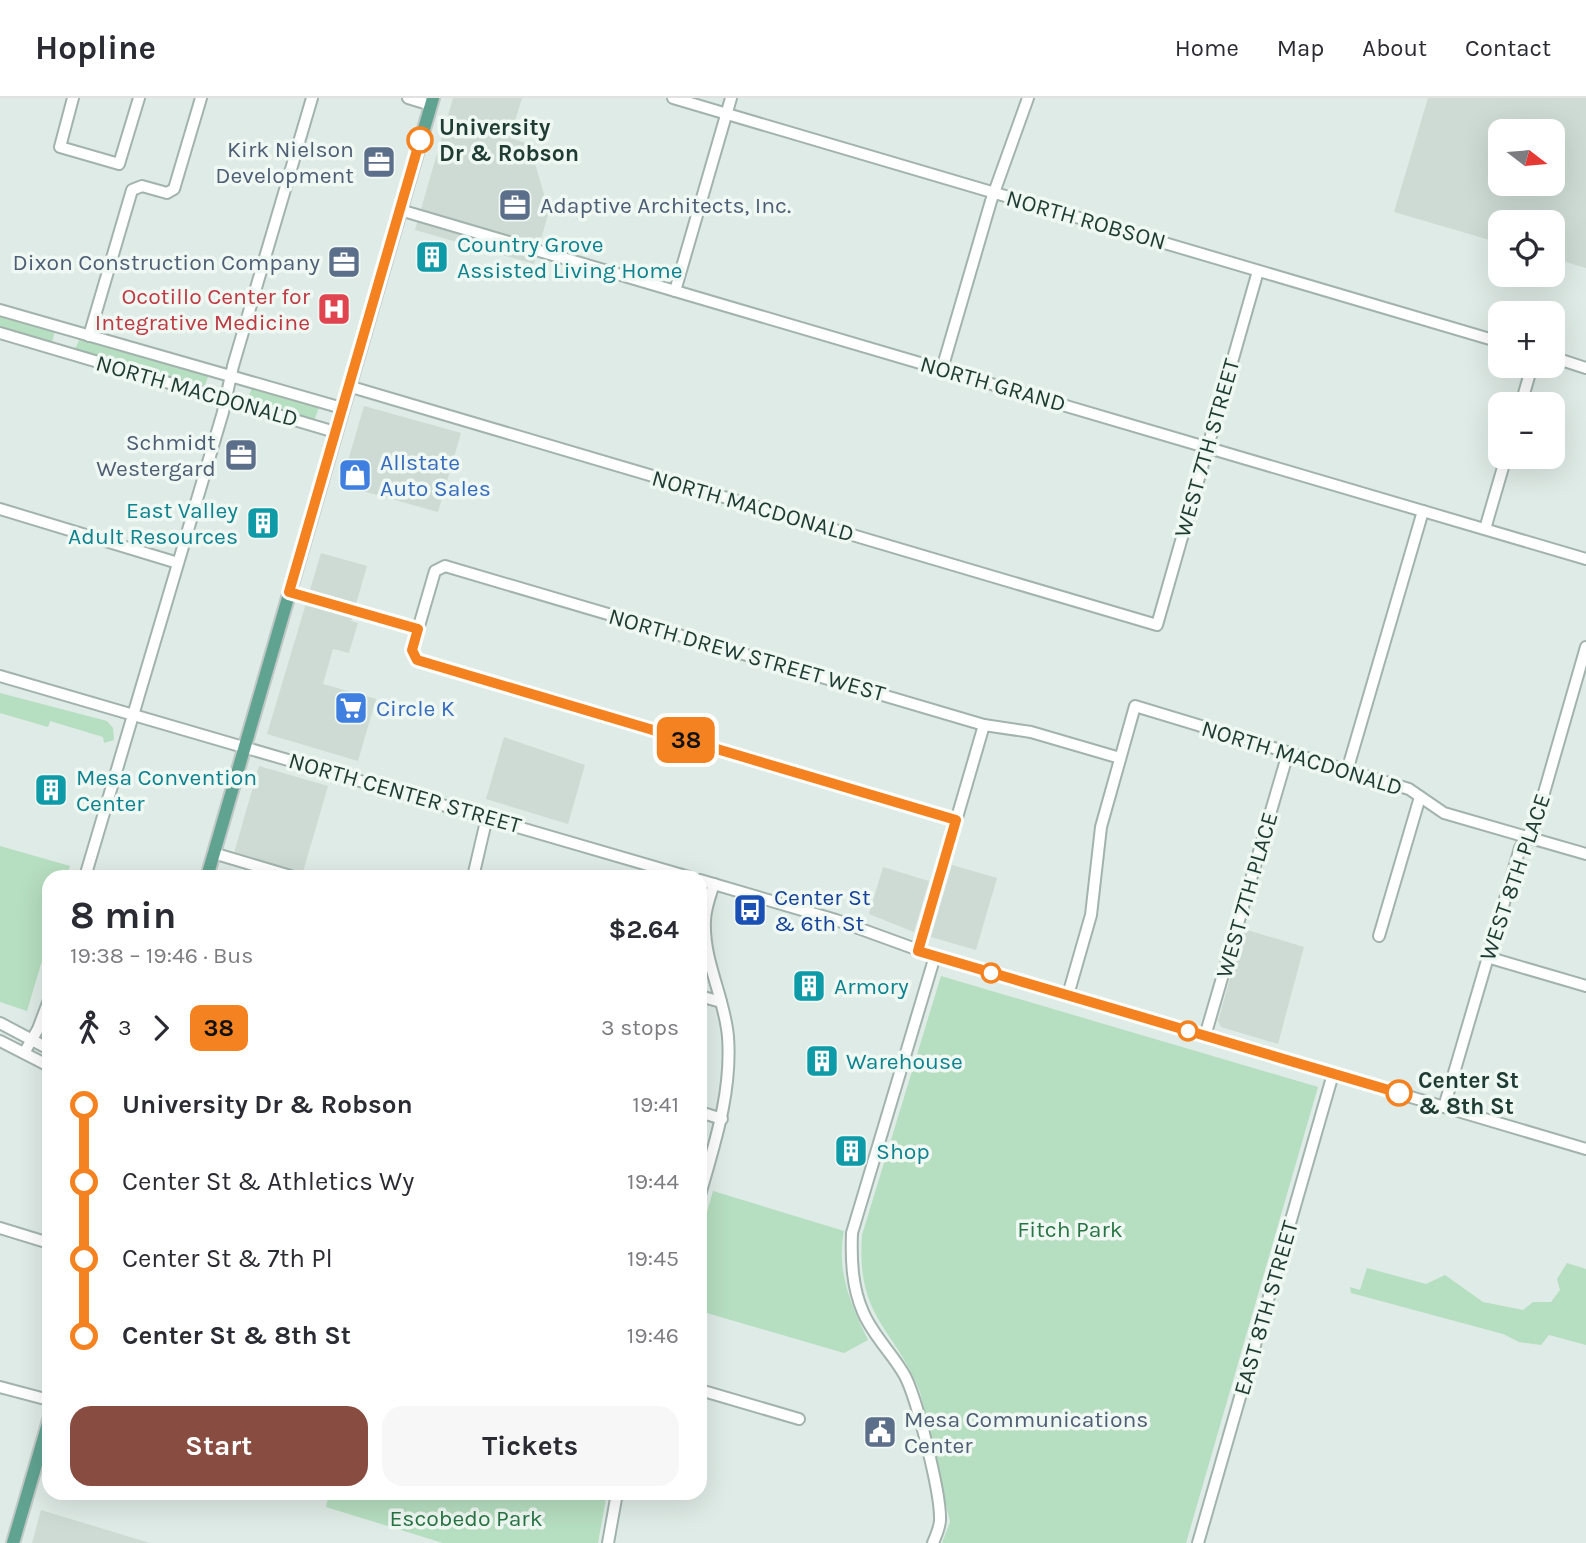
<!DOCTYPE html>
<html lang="en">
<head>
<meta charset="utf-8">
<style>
  :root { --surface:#fff; --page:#f7f7f7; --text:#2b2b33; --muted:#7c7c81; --line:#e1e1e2; --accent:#884c40 }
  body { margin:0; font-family:Karla,sans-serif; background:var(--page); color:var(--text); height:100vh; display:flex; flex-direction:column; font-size:26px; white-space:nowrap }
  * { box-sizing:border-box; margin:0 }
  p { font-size:23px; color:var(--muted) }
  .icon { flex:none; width:38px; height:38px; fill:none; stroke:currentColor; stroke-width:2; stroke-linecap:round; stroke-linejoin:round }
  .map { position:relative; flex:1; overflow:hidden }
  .details { position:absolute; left:42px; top:772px; width:665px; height:630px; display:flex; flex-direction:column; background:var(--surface); border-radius:21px; box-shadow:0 7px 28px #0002 }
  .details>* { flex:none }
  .badge { padding:0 14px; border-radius:10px; font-size:24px; line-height:46px }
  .needle { width:46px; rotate:106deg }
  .buttons { position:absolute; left:1488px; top:21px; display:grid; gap:14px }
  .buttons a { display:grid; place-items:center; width:77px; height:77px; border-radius:14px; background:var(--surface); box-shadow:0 7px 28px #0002; font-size:35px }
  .map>.badge { position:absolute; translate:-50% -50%; box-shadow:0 0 0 4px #fff }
  .legs { display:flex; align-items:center; gap:10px; height:77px; padding:0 28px; font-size:23px }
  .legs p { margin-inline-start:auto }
  .summary { display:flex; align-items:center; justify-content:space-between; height:119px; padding:0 28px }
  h1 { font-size:38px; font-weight:700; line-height:52px }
  .button { display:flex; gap:14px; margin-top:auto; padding:14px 28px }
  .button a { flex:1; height:80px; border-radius:21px; background:var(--accent); color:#fff; font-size:28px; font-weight:700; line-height:80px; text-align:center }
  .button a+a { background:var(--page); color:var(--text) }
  ul { padding:0 28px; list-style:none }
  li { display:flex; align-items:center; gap:24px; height:77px; font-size:26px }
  li i { display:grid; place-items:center; width:10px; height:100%; margin:0 9px; background:currentColor }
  li i::after { content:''; width:18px; height:18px; margin:-9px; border:5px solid; border-radius:50%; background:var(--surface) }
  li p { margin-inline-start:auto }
  li:first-child i { background:linear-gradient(#0000 50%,currentColor 0) }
  li:last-child i { background:linear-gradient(currentColor 50%,#0000 0) }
  header { display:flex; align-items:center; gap:42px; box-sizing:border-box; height:98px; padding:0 35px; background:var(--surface); border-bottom:2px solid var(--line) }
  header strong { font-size:33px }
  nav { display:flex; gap:38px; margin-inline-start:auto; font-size:24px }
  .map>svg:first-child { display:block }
  .built { fill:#cddbd4; fill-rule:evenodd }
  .green { fill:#b6dec0 }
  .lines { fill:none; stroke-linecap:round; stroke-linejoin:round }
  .minor-casing { stroke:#a2b3ad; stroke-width:14 }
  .major-casing { stroke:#c0c8c6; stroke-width:16 }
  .minor { stroke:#fff; stroke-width:10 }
  .major { stroke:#61a391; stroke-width:12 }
  .line-1-casing { stroke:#fff; stroke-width:16 }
  .line-1 { stroke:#f58220; stroke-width:10 }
  .stop-1-dot { fill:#fff; stroke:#f58220; stroke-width:3.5 }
  .labels { text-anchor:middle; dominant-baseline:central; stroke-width:7; stroke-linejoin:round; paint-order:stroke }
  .stop-label { font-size:23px; font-weight:bold; fill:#1f3c34; stroke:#f0f8f3; text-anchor:start }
  .service-label { font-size:23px; fill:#4e5e75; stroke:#f0f8f3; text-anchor:end }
  .street-label { font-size:23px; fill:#1f3c34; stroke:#f0f8f3 }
  .culture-label { font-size:23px; fill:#0d838f; stroke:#f0f8f3; text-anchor:start }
  .health-label { font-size:23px; fill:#be3a42; stroke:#f0f8f3; text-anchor:end }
  .shop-label { font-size:23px; fill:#366cbe; stroke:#f0f8f3; text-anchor:start }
  .transit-label { font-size:23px; fill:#164399; stroke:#f0f8f3; text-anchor:start }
  .park-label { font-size:23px; fill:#277544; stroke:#f0f8f3 }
</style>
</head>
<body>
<header>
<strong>Hopline</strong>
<nav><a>Home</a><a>Map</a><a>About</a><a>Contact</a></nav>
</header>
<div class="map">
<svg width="1586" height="1445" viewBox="0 0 1586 1445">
  <rect width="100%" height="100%" fill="#dfebe6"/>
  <!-- built -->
  <g class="built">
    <polygon points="453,0 522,0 510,40 536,48 533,59 549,113 534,166 415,132"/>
    <path d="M 1428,0 L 1586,0 L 1586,170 L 1552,160 L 1552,124 L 1500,124 L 1500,145 L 1394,114 ZM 1552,33 L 1552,86 L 1500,86 L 1500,33 Z"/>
    <polygon points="364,308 461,335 438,414 341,387"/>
    <polygon points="321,455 367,468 351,523 358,525 349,555 333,551 323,586 376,601 358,663 267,636"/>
    <polygon points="504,639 585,667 568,726 486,701"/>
    <polygon points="259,668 328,688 303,774 234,755"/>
    <polygon points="952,767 997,780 976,852 931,839"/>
    <polygon points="883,769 929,783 914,834 869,816"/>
    <polygon points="1244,831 1304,849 1278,946 1221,929 1218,923"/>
    <polygon points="41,1412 150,1445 32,1445"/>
  </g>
  <!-- green -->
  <g class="green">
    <polygon points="0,215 55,233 52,244 0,230"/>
    <polygon points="81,238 209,276 204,290 74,253"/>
    <polygon points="252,289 319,309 314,323 247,304"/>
    <polygon points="0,595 107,623 113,630 114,642 104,645 103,639 50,623 48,629 0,615"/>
    <polygon points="0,748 70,768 67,779 49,779 49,839 27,913 0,904"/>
    <path d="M 941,878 L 1318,989 L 1186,1445 L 942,1445 L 950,1424 L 920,1294 C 894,1228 856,1221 862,1137 Z"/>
    <path d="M 713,1093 L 844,1133 C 836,1173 851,1207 868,1242 L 844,1255 L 700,1213 L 700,1139 Z"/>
    <polygon points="1567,1165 1586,1171 1586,1247 1549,1237 1541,1247 1519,1244 1503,1236 1351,1195 1350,1189 1360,1192 1367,1170 1426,1186 1445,1177 1483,1204 1523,1212 1533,1204 1551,1204 1560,1192 1557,1181"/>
    <polygon points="329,1395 607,1395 598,1445 443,1445 326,1409"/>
  </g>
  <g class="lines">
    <defs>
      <g id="minor">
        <polyline points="73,0 60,49 119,66 139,0"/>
        <polyline points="408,0 431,7"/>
        <polyline points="673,0 1500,244"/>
        <polyline points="400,112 1586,461"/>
        <polyline points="675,193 731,0"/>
        <polyline points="0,212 342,310"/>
        <polyline points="0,235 335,334"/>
        <polyline points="89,238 132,92 142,88 167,95 174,91 201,0"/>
        <polyline points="1552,259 1586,270"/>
        <polyline points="942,271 991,103 1028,0"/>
        <polyline points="348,288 1157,527 1258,173"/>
        <polyline points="1521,306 1532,268"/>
        <polyline points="0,411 178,465"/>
        <polyline points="1485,431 1506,359"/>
        <polyline points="289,494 418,531"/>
        <polyline points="0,578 689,779"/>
        <polyline points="1347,673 1423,413"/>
        <polyline points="956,722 417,562 412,552 435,473 445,468 984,627 1031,634 1120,660"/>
        <polyline points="213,755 294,779"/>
        <polyline points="85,779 223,314 233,268 312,0"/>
        <polyline points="473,779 487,719"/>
        <polyline points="700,782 836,822 935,858 1586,1051"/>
        <polyline points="1379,838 1420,699"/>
        <polyline points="918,853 984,627"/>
        <polyline points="1487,859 1586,888"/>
        <polyline points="1068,897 1091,817 1101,729 1135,608 1409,691 1444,715 1586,756"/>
        <polyline points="700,898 721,904"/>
        <polyline points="0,925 49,951"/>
        <polyline points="1205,938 1288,655"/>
        <polyline points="0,943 49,968"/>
        <polyline points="24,955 38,931 49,902"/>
        <polyline points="1444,1009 1520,750 1535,726 1586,549"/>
        <polyline points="700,1014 722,1021"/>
        <path d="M 700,1097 C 715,1044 732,994 728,939 C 725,900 703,863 705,823 C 705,811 710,798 714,786"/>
        <polyline points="0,1130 49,1145"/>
        <polyline points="0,1289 49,1302"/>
        <polyline points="700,1292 799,1321"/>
        <polyline points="608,1445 617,1395"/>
        <path d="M 933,1445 C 936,1437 941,1428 940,1419 C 940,1393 917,1301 905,1278 C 893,1256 873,1238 863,1214 C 852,1189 851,1162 852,1135 L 935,858"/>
        <polyline points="1198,1445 1333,976"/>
      </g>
      <g id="major">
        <polyline points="207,779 433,0"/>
        <polyline points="13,1445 49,1322"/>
      </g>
    </defs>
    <!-- minor casing -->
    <use href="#minor" class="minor-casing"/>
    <!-- major casing -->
    <use href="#major" class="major-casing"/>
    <!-- minor -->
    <use href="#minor" class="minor"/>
    <!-- major -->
    <use href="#major" class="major"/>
  </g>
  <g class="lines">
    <defs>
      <polyline id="line-1" points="420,42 289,494 418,531 412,552 417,562 956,722 918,853 1399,995"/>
    </defs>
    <!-- line-1 casing -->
    <use href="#line-1" class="line-1-casing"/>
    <!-- line-1 -->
    <use href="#line-1" class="line-1"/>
  </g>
  <!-- icons -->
  <defs>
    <symbol id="office-square" viewBox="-11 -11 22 22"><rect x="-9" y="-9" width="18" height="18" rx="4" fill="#5c6f8a" stroke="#f0f8f3"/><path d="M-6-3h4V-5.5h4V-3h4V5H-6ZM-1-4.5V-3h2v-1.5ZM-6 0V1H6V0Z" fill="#fff"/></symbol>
    <symbol id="building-square" viewBox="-11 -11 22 22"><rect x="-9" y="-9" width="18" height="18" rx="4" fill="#0f9aa8" stroke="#f0f8f3"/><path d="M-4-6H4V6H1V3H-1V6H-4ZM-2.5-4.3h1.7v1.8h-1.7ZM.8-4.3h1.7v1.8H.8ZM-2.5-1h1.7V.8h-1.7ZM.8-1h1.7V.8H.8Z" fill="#fff"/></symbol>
    <symbol id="hospital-square" viewBox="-11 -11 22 22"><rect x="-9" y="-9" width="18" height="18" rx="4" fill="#e0444e" stroke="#f0f8f3"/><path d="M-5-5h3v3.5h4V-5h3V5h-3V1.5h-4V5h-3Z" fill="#fff"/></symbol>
    <symbol id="shop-square" viewBox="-11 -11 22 22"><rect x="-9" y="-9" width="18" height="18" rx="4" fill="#3f7fe0" stroke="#f0f8f3"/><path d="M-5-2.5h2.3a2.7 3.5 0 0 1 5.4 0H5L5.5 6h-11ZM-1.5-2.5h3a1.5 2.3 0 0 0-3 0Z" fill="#fff"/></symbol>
    <symbol id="supermarket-square" viewBox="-11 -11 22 22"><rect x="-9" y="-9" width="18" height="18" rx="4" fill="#3f7fe0" stroke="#f0f8f3"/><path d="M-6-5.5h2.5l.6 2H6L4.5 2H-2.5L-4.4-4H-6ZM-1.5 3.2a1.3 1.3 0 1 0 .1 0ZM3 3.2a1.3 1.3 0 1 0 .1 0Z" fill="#fff"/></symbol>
    <symbol id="bus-square" viewBox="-11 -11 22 22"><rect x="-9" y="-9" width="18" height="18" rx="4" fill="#1a4fb4" stroke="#f0f8f3"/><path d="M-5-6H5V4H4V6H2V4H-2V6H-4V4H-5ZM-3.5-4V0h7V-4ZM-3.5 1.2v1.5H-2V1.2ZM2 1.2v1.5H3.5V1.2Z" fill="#fff"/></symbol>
    <symbol id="civic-square" viewBox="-11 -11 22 22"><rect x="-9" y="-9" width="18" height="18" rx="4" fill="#5c6f8a" stroke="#f0f8f3"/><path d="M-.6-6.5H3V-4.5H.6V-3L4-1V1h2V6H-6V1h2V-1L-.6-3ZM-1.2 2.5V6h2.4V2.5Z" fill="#fff"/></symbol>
  </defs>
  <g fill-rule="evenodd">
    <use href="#office-square" x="360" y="45" width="38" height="38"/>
    <use href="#office-square" x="496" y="88" width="38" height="38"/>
    <use href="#building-square" x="413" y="140" width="38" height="38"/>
    <use href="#office-square" x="325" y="145" width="38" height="38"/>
    <use href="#hospital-square" x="315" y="192" width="38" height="38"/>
    <use href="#office-square" x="222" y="338" width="38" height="38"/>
    <use href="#shop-square" x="336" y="358" width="38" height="38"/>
    <use href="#building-square" x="244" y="406" width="38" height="38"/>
    <use href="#supermarket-square" x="332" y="591" width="38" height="38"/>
    <use href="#building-square" x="32" y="673" width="38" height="38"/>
    <use href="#bus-square" x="731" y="793" width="38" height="38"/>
    <use href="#building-square" x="790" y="869" width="38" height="38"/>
    <use href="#building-square" x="803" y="944" width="38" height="38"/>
    <use href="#building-square" x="832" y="1034" width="38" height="38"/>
    <use href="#civic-square" x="861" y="1315" width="38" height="38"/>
  </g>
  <!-- markers -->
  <g class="stop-1-dot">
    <circle cx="420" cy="42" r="12"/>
    <circle cx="991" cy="875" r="9"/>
    <circle cx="1188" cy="933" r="9"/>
    <circle cx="1399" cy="995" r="12"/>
  </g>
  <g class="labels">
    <!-- stop labels -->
    <g class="stop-label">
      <text x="439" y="29">University<tspan x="439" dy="26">Dr &amp; Robson</tspan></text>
      <text x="1418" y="982">Center St<tspan x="1418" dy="26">&amp; 8th St</tspan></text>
    </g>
    <!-- service labels -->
    <g class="service-label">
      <text x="354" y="51">Kirk Nielson<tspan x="354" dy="26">Development</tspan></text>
      <text x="540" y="107" text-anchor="start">Adaptive Architects, Inc.</text>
      <text x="320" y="164">Dixon Construction Company</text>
      <text x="216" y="344">Schmidt<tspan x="216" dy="26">Westergard</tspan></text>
      <text x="904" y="1321" text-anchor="start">Mesa Communications<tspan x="904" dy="26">Center</tspan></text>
    </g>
    <!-- street labels -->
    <g class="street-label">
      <text transform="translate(1086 122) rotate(16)">NORTH ROBSON</text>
      <text transform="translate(993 286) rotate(16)">NORTH GRAND</text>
      <text transform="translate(197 293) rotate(16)">NORTH MACDONALD</text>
      <text transform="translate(1207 350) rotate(-74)">WEST 7TH STREET</text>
      <text transform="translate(753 408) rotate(16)">NORTH MACDONALD</text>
      <text transform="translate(747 557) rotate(16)">NORTH DREW STREET WEST</text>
      <text transform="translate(1302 660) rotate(17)">NORTH MACDONALD</text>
      <text transform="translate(405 695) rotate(16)">NORTH CENTER STREET</text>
      <text transform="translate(1515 779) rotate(-71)">WEST 8TH PLACE</text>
      <text transform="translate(1247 797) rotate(-74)">WEST 7TH PLACE</text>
      <text transform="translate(1266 1210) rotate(-74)">EAST 8TH STREET</text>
    </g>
    <!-- culture labels -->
    <g class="culture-label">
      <text x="457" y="146">Country Grove<tspan x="457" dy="26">Assisted Living Home</tspan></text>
      <text x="238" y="412" text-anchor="end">East Valley<tspan x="238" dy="26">Adult Resources</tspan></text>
      <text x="76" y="679">Mesa Convention<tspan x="76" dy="26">Center</tspan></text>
      <text x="834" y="888">Armory</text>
      <text x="846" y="963">Warehouse</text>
      <text x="876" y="1053">Shop</text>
    </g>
    <!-- health labels -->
    <g class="health-label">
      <text x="310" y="198">Ocotillo Center for<tspan x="310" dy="26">Integrative Medicine</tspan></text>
    </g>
    <!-- shop labels -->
    <g class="shop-label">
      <text x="380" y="364">Allstate<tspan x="380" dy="26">Auto Sales</tspan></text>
      <text x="376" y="610">Circle K</text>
    </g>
    <!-- transit labels -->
    <g class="transit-label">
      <text x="774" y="799">Center St<tspan x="774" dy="26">&amp; 6th St</tspan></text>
    </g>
    <!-- park labels -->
    <g class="park-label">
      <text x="1070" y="1131">Fitch Park</text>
      <text x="466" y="1420">Escobedo Park</text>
    </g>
  </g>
</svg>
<div class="buttons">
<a><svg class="needle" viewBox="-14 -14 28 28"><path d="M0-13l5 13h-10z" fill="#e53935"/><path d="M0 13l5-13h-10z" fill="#7c7c81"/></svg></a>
<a><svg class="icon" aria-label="locate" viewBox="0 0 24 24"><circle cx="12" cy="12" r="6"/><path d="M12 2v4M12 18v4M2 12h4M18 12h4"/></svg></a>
<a>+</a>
<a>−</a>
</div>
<b class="badge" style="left:686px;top:642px;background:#f58220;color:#111">38</b>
<section class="details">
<div class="summary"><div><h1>8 min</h1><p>19:38 – 19:46 · Bus</p></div><b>$2.64</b></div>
<div class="legs"><svg class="icon" aria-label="walk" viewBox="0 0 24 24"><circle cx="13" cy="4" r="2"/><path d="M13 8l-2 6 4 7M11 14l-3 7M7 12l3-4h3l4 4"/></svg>3<svg class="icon" aria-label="forward" viewBox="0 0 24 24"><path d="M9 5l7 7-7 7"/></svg><b class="badge" style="background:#f58220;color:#111">38</b><p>3 stops</p></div>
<ul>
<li><i style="color:#f58220"></i><b>University Dr &amp; Robson</b><p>19:41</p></li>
<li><i style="color:#f58220"></i><span>Center St &amp; Athletics Wy</span><p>19:44</p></li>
<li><i style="color:#f58220"></i><span>Center St &amp; 7th Pl</span><p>19:45</p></li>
<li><i style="color:#f58220"></i><b>Center St &amp; 8th St</b><p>19:46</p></li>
</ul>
<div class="button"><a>Start</a><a>Tickets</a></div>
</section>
</div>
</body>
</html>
